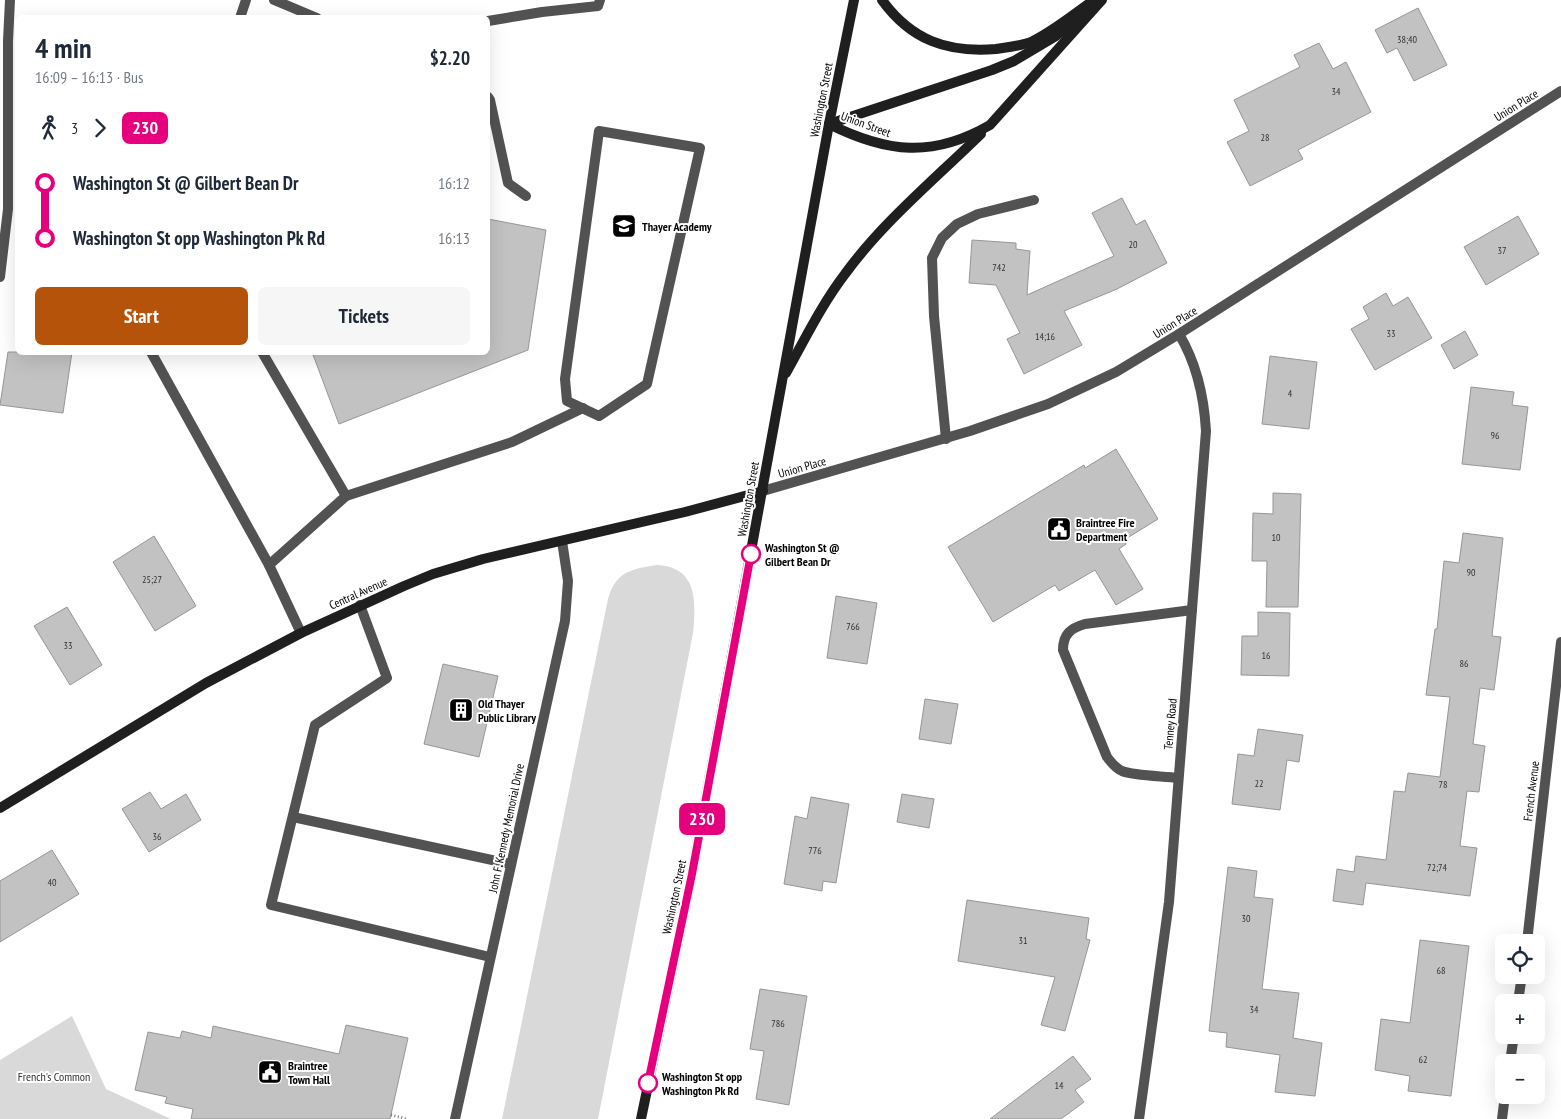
<!DOCTYPE html>
<html lang="en">
<head>
<meta charset="utf-8">
<style>
  :root { --surface:#fff; --page:#f6f6f7; --text:#1f2937; --muted:#747a83; --accent:#b45309 }
  body { margin:0; font-family:"PT Sans Narrow",sans-serif; background:var(--page); color:var(--text); height:100vh; display:flex; flex-direction:column; font-size:19px; white-space:nowrap }
  * { box-sizing:border-box; margin:0 }
  p { font-size:16px; color:var(--muted) }
  .icon { flex:none; width:28px; height:28px; fill:none; stroke:currentColor; stroke-width:2; stroke-linecap:round; stroke-linejoin:round }
  .map { position:relative; flex:1; overflow:hidden }
  .drawer { position:absolute; left:15px; top:15px; width:475px; height:340px; display:flex; flex-direction:column; background:var(--surface); border-radius:8px; box-shadow:0 5px 20px #0002 }
  .drawer>* { flex:none }
  .badge { padding:0 10px; border-radius:8px; font-size:18px; line-height:32px }
  .buttons { position:absolute; left:1495px; top:934px; display:grid; gap:10px }
  .buttons a { display:grid; place-items:center; width:50px; height:50px; border-radius:8px; background:var(--surface); box-shadow:0 5px 20px #0002; font-size:25px }
  .map>.badge { position:absolute; translate:-50% -50%; box-shadow:0 0 0 2px #fff }
  .legs { display:flex; align-items:center; gap:8px; height:55px; padding:0 20px; font-size:16px }
  .legs p { margin-inline-start:auto }
  .summary { display:flex; align-items:center; justify-content:space-between; height:85px; padding:0 20px }
  h1 { font-size:28px; font-weight:600; line-height:38px }
  .cta { display:flex; gap:10px; margin-top:auto; padding:10px 20px }
  .cta a { flex:1; height:58px; border-radius:8px; background:var(--accent); color:#fff; font-size:20px; font-weight:600; line-height:58px; text-align:center }
  .cta a+a { background:var(--page); color:var(--text) }
  ul { padding:0 20px; list-style:none }
  li { display:flex; align-items:center; gap:18px; height:55px; font-size:19px }
  li i { display:grid; place-items:center; width:8px; height:100%; margin:0 6px; background:currentColor }
  li i::after { content:''; width:12px; height:12px; margin:-6px; border:4px solid; border-radius:50%; background:var(--surface) }
  li p { margin-inline-start:auto }
  li:first-child i { background:linear-gradient(#0000 50%,currentColor 0) }
  li:last-child i { background:linear-gradient(currentColor 50%,#0000 0) }
  .map>svg:first-child { display:block }
  .green { fill:#d9d9d9 }
  .building { fill:#c2c2c2; stroke:#969696 }
  .lines { fill:none; stroke-linecap:round; stroke-linejoin:round }
  .path { stroke:#747474; stroke-width:3; stroke-dasharray:1 2.5; stroke-linecap:butt }
  .lane { stroke:#525252; stroke-width:10 }
  .street { stroke:#525252; stroke-width:10 }
  .secondary { stroke:#1f1f1f; stroke-width:10 }
  .line-1-casing { stroke:#fff; stroke-width:11 }
  .line-1 { stroke:#e6007e; stroke-width:8 }
  .stop-1-dot { fill:#fff; stroke:#e6007e; stroke-width:2.5 }
  .labels { text-anchor:middle; dominant-baseline:central; stroke-width:4; stroke-linejoin:round; paint-order:stroke }
  .number-label { font-size:10px; fill:#303030 }
  .street-label { font-size:12px; fill:#000; stroke:#fff }
  .poi-label { font-size:12px; font-weight:bold; fill:#000; stroke:#fff; text-anchor:start }
  .stop-label { font-size:12px; font-weight:bold; fill:#000; stroke:#fff; text-anchor:start }
  .park-label { font-size:12px; fill:#303030; stroke:#fff }
</style>
</head>
<body>
<div class="map">
<svg width="1561" height="1119" viewBox="0 0 1561 1119">
  <rect width="100%" height="100%" fill="#fff"/>
  <!-- green -->
  <g class="green">
    <path d="M 657,565 C 698,567 696,602 693,633 L 598,1119 L 502,1119 L 608,599 C 616,571 632,569 657,565 Z"/>
    <polygon points="72,1016 106,1089 171,1119 0,1119 0,1060"/>
  </g>
  <!-- building -->
  <g class="building">
    <polygon points="1418,8 1447,65 1414,81 1397,48 1387,53 1375,30"/>
    <polygon points="1319,43 1333,69 1346,62 1371,112 1298,150 1303,159 1250,186 1227,142 1249,131 1234,100 1300,67 1294,55"/>
    <polygon points="1122,198 1136,225 1145,220 1167,263 1117,289 1064,311 1082,345 1024,374 1007,339 1020,333 996,285 969,283 972,240 1016,243 1016,249 1030,251 1027,295 1114,256 1092,213"/>
    <polygon points="1518,216 1539,254 1486,285 1464,247"/>
    <polygon points="488,219 546,230 528,350 339,424 312,352 488,352"/>
    <polygon points="1386,293 1393,306 1408,297 1432,338 1375,370 1351,329 1369,319 1363,307"/>
    <polygon points="1465,331 1478,355 1454,369 1441,345"/>
    <polygon points="8,352 72,352 63,413 0,405"/>
    <polygon points="1270,356 1317,362 1309,429 1262,424"/>
    <polygon points="1471,387 1514,392 1512,405 1528,407 1520,470 1462,464"/>
    <polygon points="1116,449 1158,519 1124,540 1126,544 1119,549 1143,589 1116,605 1095,570 1059,591 1055,585 993,622 948,547 1084,465 1085,468"/>
    <polygon points="1273,493 1301,494 1298,607 1266,607 1267,561 1252,561 1253,513 1273,514"/>
    <polygon points="1463,533 1503,538 1492,636 1501,637 1494,690 1480,688 1473,744 1485,746 1479,792 1467,791 1460,846 1477,848 1470,896 1366,883 1363,905 1333,901 1337,869 1354,872 1356,856 1386,860 1394,791 1405,792 1408,773 1440,777 1450,697 1426,695 1435,629 1437,629 1444,561 1459,563"/>
    <polygon points="154,536 196,606 155,631 113,562"/>
    <polygon points="836,596 877,603 867,664 827,658"/>
    <polygon points="67,607 102,665 70,685 34,626"/>
    <polygon points="1258,612 1290,613 1289,676 1241,675 1242,636 1258,636"/>
    <polygon points="443,664 498,676 479,757 424,744"/>
    <polygon points="925,699 958,704 951,744 919,739"/>
    <polygon points="1258,729 1303,735 1299,762 1287,760 1280,810 1232,804 1238,754 1254,756"/>
    <polygon points="150,792 161,809 186,794 201,820 149,852 122,809"/>
    <polygon points="902,794 934,799 929,828 897,822"/>
    <polygon points="811,797 849,804 836,883 823,881 822,891 784,884 795,816 807,819"/>
    <polygon points="52,850 79,894 0,942 0,881"/>
    <polygon points="1228,867 1257,871 1254,897 1273,899 1262,989 1299,993 1293,1038 1322,1043 1315,1096 1275,1092 1280,1055 1226,1047 1227,1033 1209,1031"/>
    <polygon points="967,900 1089,918 1086,939 1090,940 1065,1031 1041,1025 1055,977 958,961"/>
    <polygon points="1420,940 1469,946 1451,1096 1408,1091 1410,1076 1375,1070 1381,1019 1410,1023"/>
    <polygon points="760,989 807,996 789,1105 756,1099 764,1051 750,1049"/>
    <polygon points="346,1025 408,1038 390,1119 191,1119 193,1109 165,1103 167,1097 135,1090 148,1032 180,1038 182,1031 211,1038 213,1026 339,1054"/>
    <polygon points="1073,1056 1091,1079 1075,1090 1084,1102 1061,1119 990,1119"/>
  </g>
  <g class="lines">
    <!-- path -->
    <polyline class="path" points="391,1115 407,1119"/>
    <!-- lane -->
    <g class="lane">
      <polyline points="274,0 317,18"/>
      <polyline points="240,18 246,0"/>
      <polyline points="488,21 542,12 598,6 600,0"/>
      <polyline points="488,97 490,100 508,183 526,196"/>
      <polygon points="599,131 700,148 647,384 599,416 567,401 565,379"/>
      <polyline points="0,277 8,209 8,41 10,0"/>
      <polyline points="151,352 269,565 301,633"/>
      <polyline points="262,352 346,496"/>
      <polyline points="946,439 934,316 932,258 942,238 957,224 978,214 1034,200"/>
      <polyline points="269,565 346,496 512,442 583,408"/>
      <polyline points="360,605 387,678 315,725 271,905 490,957"/>
      <path d="M 1178,778 C 1163,776 1135,776 1122,771 C 1115,768 1111,762 1107,757 L 1063,650 C 1063,634 1071,628 1085,624 L 1192,610"/>
      <polyline points="293,817 511,864"/>
      <polyline points="455,1119 565,621 568,581 562,541"/>
    </g>
    <!-- street -->
    <g class="street">
      <polyline points="763,491 970,431 1048,404 1116,372 1179,334 1561,91"/>
      <polyline points="1527,942 1561,642"/>
      <polyline points="1518,1002 1522,975"/>
      <polyline points="1510,1062 1514,1035"/>
      <path d="M 1139,1119 L 1169,902 L 1206,431 C 1204,396 1197,364 1179,334"/>
      <polyline points="1502,1119 1505,1095"/>
    </g>
    <!-- secondary -->
    <g class="secondary">
      <path d="M 882,0 C 911,40 947,53 996,49 C 1008,47 1022,46 1033,41 C 1055,30 1074,14 1094,0"/>
      <path d="M 829,124 C 887,153 933,158 990,125 L 1102,0"/>
      <polyline points="829,124 992,70 1014,61 1056,36 1085,12"/>
      <path d="M 786,373 C 805,339 822,304 845,274 C 882,223 936,178 981,134"/>
      <polyline points="0,808 206,683 301,633 404,586 433,574 483,559 685,512 763,491"/>
      <polyline points="641,1119 692,874 829,124 854,0"/>
    </g>
  </g>
  <g class="lines">
    <defs>
      <polyline id="line-1" points="648,1083 692,874 751,554"/>
    </defs>
    <!-- line-1 casing -->
    <use href="#line-1" class="line-1-casing"/>
    <!-- line-1 -->
    <use href="#line-1" class="line-1"/>
  </g>
  <!-- icons -->
  <defs>
    <symbol id="school-square" viewBox="-11 -11 22 22"><rect x="-9" y="-9" width="18" height="18" rx="4" fill="#000" stroke="#fff"/><path d="M0-5L7-2L0 1L-7-2ZM-4 1L0 2.5L4 1V4Q0 6-4 4Z" fill="#fff"/></symbol>
    <symbol id="civic-square" viewBox="-11 -11 22 22"><rect x="-9" y="-9" width="18" height="18" rx="4" fill="#000" stroke="#fff"/><path d="M-.6-6.5H3V-4.5H.6V-3L4-1V1h2V6H-6V1h2V-1L-.6-3ZM-1.2 2.5V6h2.4V2.5Z" fill="#fff"/></symbol>
    <symbol id="building-square" viewBox="-11 -11 22 22"><rect x="-9" y="-9" width="18" height="18" rx="4" fill="#000" stroke="#fff"/><path d="M-4-6H4V6H1V3H-1V6H-4ZM-2.5-4.3h1.7v1.8h-1.7ZM.8-4.3h1.7v1.8H.8ZM-2.5-1h1.7V.8h-1.7ZM.8-1h1.7V.8H.8Z" fill="#fff"/></symbol>
  </defs>
  <g fill-rule="evenodd">
    <use href="#school-square" x="610" y="212" width="28" height="28"/>
    <use href="#civic-square" x="1045" y="515" width="28" height="28"/>
    <use href="#building-square" x="447" y="696" width="28" height="28"/>
    <use href="#civic-square" x="256" y="1058" width="28" height="28"/>
  </g>
  <!-- markers -->
  <g class="stop-1-dot">
    <circle cx="751" cy="554" r="9"/>
    <circle cx="648" cy="1083" r="9"/>
  </g>
  <g class="labels">
    <!-- number labels -->
    <g class="number-label">
      <text x="1407" y="39">38;40</text>
      <text x="1336" y="91">34</text>
      <text x="1265" y="137">28</text>
      <text x="1133" y="244">20</text>
      <text x="1502" y="250">37</text>
      <text x="999" y="267">742</text>
      <text x="1391" y="333">33</text>
      <text x="1045" y="336">14;16</text>
      <text x="1290" y="393">4</text>
      <text x="1495" y="435">96</text>
      <text x="1276" y="537">10</text>
      <text x="1471" y="572">90</text>
      <text x="152" y="579">25;27</text>
      <text x="853" y="626">766</text>
      <text x="68" y="645">33</text>
      <text x="1266" y="655">16</text>
      <text x="1464" y="663">86</text>
      <text x="1259" y="783">22</text>
      <text x="1443" y="784">78</text>
      <text x="157" y="836">36</text>
      <text x="815" y="850">776</text>
      <text x="1437" y="867">72;74</text>
      <text x="52" y="882">40</text>
      <text x="1246" y="918">30</text>
      <text x="1023" y="940">31</text>
      <text x="1441" y="970">68</text>
      <text x="1254" y="1009">34</text>
      <text x="778" y="1023">786</text>
      <text x="1423" y="1059">62</text>
      <text x="1059" y="1085">14</text>
    </g>
    <!-- street labels -->
    <g class="street-label">
      <text transform="translate(821 100) rotate(-79)">Washington Street</text>
      <text transform="translate(1516 105) rotate(-32)">Union Place</text>
      <text transform="translate(866 124) rotate(20)">Union Street</text>
      <text transform="translate(1175 322) rotate(-32)">Union Place</text>
      <text transform="translate(802 467) rotate(-16)">Union Place</text>
      <text transform="translate(748 499) rotate(-80)">Washington Street</text>
      <text transform="translate(358 593) rotate(-24)">Central Avenue</text>
      <text transform="translate(1170 724) rotate(-85)">Tenney Road</text>
      <text transform="translate(1531 791) rotate(-83)">French Avenue</text>
      <text transform="translate(506 828) rotate(-78)">John F. Kennedy Memorial Drive</text>
      <text transform="translate(674 897) rotate(-78)">Washington Street</text>
    </g>
    <!-- poi labels -->
    <g class="poi-label">
      <text x="642" y="226">Thayer Academy</text>
      <text x="1076" y="522">Braintree Fire<tspan x="1076" dy="14">Department</tspan></text>
      <text x="478" y="703">Old Thayer<tspan x="478" dy="14">Public Library</tspan></text>
      <text x="288" y="1065">Braintree<tspan x="288" dy="14">Town Hall</tspan></text>
    </g>
    <!-- stop labels -->
    <g class="stop-label">
      <text x="765" y="547">Washington St @<tspan x="765" dy="14">Gilbert Bean Dr</tspan></text>
      <text x="662" y="1076">Washington St opp<tspan x="662" dy="14">Washington Pk Rd</tspan></text>
    </g>
    <!-- park labels -->
    <g class="park-label">
      <text x="54" y="1076">French's Common</text>
    </g>
  </g>
</svg>
<div class="buttons">
<a><svg class="icon" aria-label="locate" viewBox="0 0 24 24"><circle cx="12" cy="12" r="6"/><path d="M12 2v4M12 18v4M2 12h4M18 12h4"/></svg></a>
<a>+</a>
<a>−</a>
</div>
<b class="badge" style="left:702px;top:819px;background:#e6007e;color:#fff">230</b>
<section class="drawer">
<div class="summary"><div><h1>4 min</h1><p>16:09 – 16:13 · Bus</p></div><b>$2.20</b></div>
<div class="legs"><svg class="icon" aria-label="walk" viewBox="0 0 24 24"><circle cx="13" cy="4" r="2"/><path d="M13 8l-2 6 4 7M11 14l-3 7M7 12l3-4h3l4 4"/></svg>3<svg class="icon" aria-label="forward" viewBox="0 0 24 24"><path d="M9 5l7 7-7 7"/></svg><b class="badge" style="background:#e6007e;color:#fff">230</b></div>
<ul>
<li><i style="color:#e6007e"></i><b>Washington St @ Gilbert Bean Dr</b><p>16:12</p></li>
<li><i style="color:#e6007e"></i><b>Washington St opp Washington Pk Rd</b><p>16:13</p></li>
</ul>
<div class="cta"><a>Start</a><a>Tickets</a></div>
</section>
</div>
</body>
</html>
